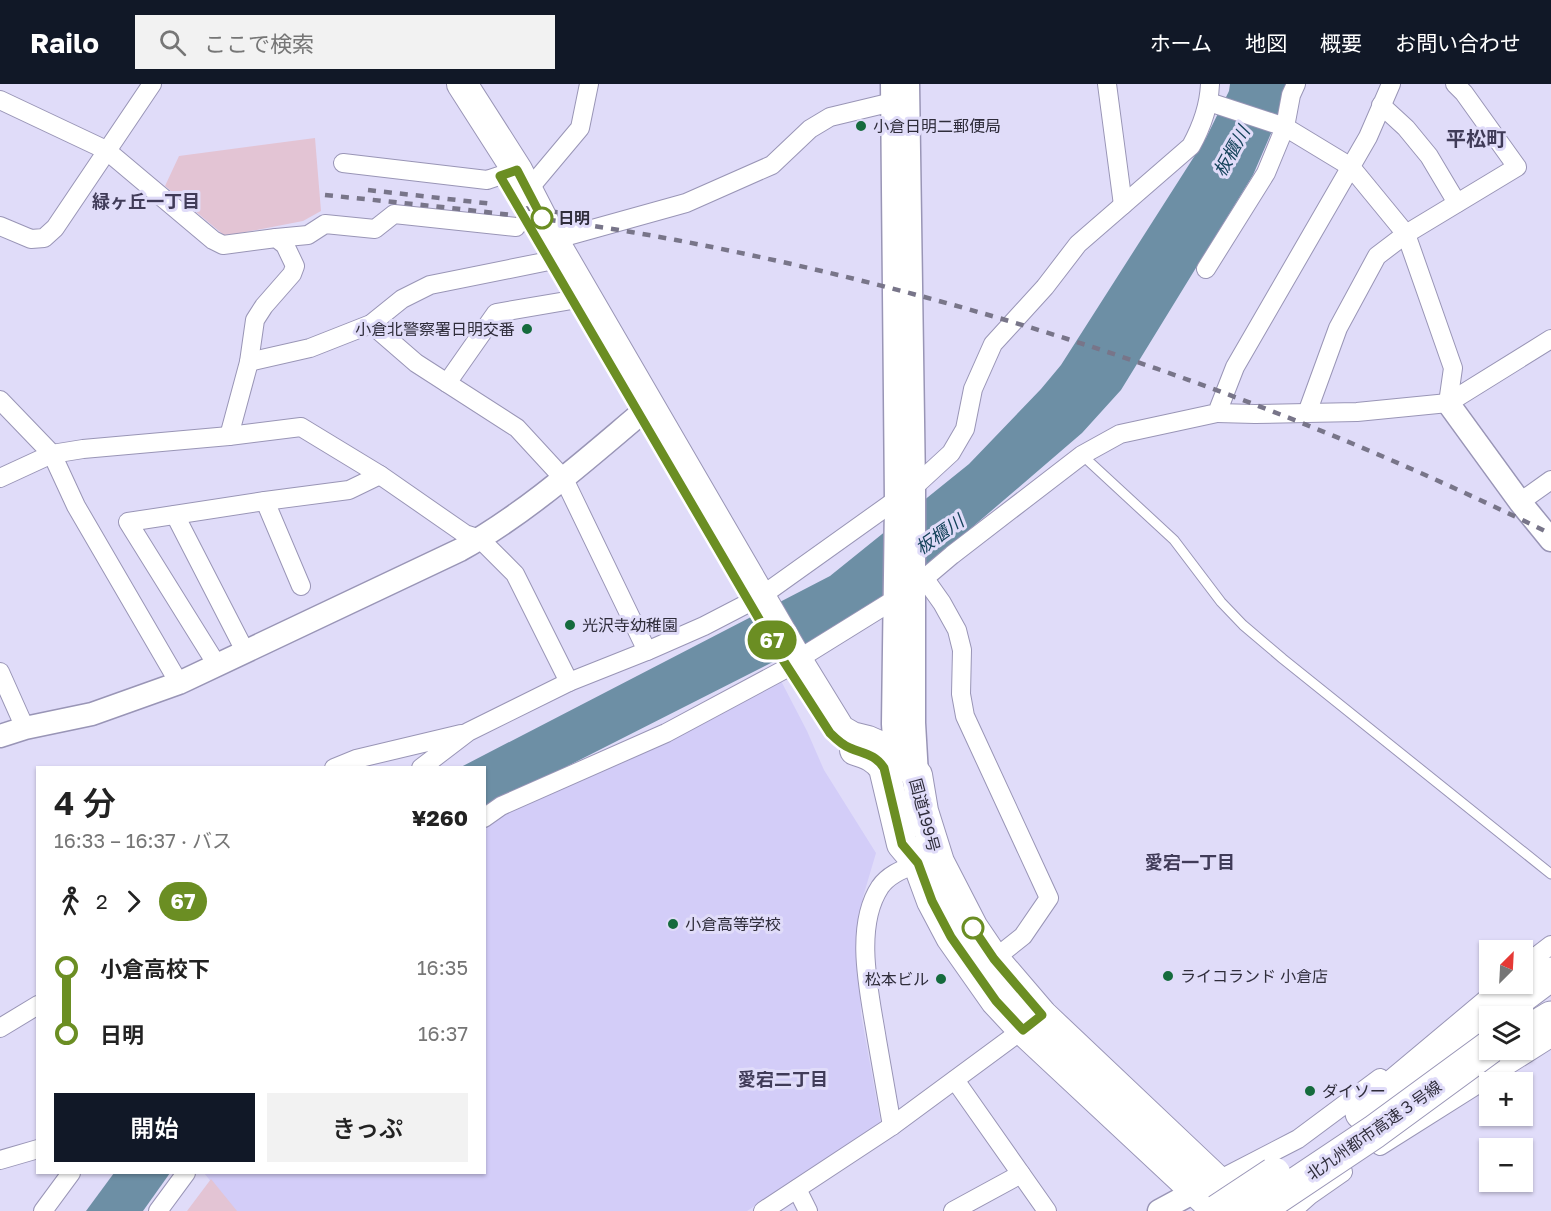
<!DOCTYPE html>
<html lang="ja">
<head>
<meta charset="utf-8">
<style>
  :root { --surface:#fff; --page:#f2f2f2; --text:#222; --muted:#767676; --accent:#111827 }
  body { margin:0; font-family:"Golos Text","Noto Sans JP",sans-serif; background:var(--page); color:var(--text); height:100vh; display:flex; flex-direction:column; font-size:22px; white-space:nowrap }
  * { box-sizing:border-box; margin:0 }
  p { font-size:20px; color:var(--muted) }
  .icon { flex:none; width:33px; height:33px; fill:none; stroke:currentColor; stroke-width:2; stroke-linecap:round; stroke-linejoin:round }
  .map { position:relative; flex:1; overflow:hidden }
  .drawer { position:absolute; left:36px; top:682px; width:450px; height:408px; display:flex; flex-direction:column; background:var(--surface); border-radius:0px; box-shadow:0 2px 4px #0004 }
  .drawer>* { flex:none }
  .badge { padding:0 12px; border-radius:20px; font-size:21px; line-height:39px }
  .needle { width:39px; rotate:24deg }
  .controls { position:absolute; left:1479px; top:856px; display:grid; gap:12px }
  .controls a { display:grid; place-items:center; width:54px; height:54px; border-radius:0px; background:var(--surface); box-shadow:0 2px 4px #0004; font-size:30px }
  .map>.badge { position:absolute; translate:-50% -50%; box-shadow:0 0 0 3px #fff }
  .legs { display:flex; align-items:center; gap:9px; height:66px; padding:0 18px; font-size:20px }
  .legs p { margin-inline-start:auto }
  .head { display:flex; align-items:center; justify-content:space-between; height:102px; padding:0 18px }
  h1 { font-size:33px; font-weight:600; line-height:45px }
  .cta { display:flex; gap:12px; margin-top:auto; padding:12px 18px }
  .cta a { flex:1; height:69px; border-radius:0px; background:var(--accent); color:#fff; font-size:24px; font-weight:600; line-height:69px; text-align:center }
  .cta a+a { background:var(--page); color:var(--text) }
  ul { padding:0 18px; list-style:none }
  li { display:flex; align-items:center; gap:21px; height:66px; font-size:22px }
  li i { display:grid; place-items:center; width:9px; height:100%; margin:0 8px; background:currentColor }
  li i::after { content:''; width:15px; height:15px; margin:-8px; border:4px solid; border-radius:50%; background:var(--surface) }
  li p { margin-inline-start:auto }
  li:first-child i { background:linear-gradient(#0000 50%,currentColor 0) }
  li:last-child i { background:linear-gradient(currentColor 50%,#0000 0) }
  header { display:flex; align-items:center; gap:36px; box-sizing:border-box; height:84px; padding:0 30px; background:var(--accent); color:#fff }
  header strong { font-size:28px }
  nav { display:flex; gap:33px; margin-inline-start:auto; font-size:21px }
  .search { width:420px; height:54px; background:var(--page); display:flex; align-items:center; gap:15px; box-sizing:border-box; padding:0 21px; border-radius:0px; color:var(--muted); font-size:22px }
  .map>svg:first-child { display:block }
  .built { fill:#d3cdf8 }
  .green { fill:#e3c4d4 }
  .water { fill:#6d8fa5 }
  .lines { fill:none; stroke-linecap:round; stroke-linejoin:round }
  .service-casing { stroke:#9995b6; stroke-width:11 }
  .minor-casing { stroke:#9995b6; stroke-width:20 }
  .tertiary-casing { stroke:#9995b6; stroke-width:25 }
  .trunk-casing { stroke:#9995b6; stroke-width:32 }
  .motorway-casing { stroke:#9995b6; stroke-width:35 }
  .service { stroke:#fff; stroke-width:9 }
  .minor { stroke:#fff; stroke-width:18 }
  .tertiary { stroke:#fff; stroke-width:22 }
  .trunk { stroke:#fff; stroke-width:30 }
  .motorway { stroke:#fff; stroke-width:33 }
  .rail { stroke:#787589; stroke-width:4.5; stroke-dasharray:8 8; stroke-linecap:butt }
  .motorway-bridge-casing { stroke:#9995b6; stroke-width:35; stroke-linecap:butt }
  .motorway-bridge { stroke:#fff; stroke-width:33 }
  .line-1-casing { stroke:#fff; stroke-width:14 }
  .line-1 { stroke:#6b8e23; stroke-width:9 }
  .poi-dot { fill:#156b3d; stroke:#e0dcf9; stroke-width:2 }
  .stop-1-dot { fill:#fff; stroke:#6b8e23; stroke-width:3 }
  .labels { text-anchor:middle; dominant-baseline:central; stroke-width:6; stroke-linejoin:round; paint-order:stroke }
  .poi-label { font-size:16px; fill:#2f2d3b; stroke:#e0dcf9; text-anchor:start }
  .stop-label { font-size:16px; font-weight:bold; fill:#2f2d3b; stroke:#e0dcf9; text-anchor:start }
  .street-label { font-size:16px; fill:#2f2d3b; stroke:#e0dcf9 }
  .water-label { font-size:18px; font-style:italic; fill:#14425a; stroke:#e0dcf9 }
  .neighbourhood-label { font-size:18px; font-weight:bold; fill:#403b58; stroke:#e0dcf9 }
  .quarter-label { font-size:20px; font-weight:bold; fill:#403b58; stroke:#e0dcf9 }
</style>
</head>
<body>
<header>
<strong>Railo</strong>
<div class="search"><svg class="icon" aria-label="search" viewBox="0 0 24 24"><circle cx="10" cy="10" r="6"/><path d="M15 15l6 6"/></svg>ここで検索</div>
<nav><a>ホーム</a><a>地図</a><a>概要</a><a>お問い合わせ</a></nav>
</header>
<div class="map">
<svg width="1551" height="1127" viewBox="0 0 1551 1127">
  <rect width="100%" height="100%" fill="#e0dcf9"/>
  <!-- built -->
  <polygon class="built" points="780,595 807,647 824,686 876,769 863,813 858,866 861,930 881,1040 747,1127 235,1127 204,1089 484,1089 485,745 504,731"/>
  <!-- green -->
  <g class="green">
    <polygon points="315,54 321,127 303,137 225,152 165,102 179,72"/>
    <polygon points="211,1095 237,1127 187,1127"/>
  </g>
  <!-- water -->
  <g class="water">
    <polygon points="1230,0 1288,0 1285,17 1253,91 1121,306 1082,349 934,476 828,550 544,694 485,726 484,684 459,684 830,492 969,380 1041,305 1061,281 1206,54 1229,7"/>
    <polygon points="114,1089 170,1089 143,1127 86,1127"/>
  </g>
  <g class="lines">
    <defs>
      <polyline id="service" points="1082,371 1174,456 1221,518 1243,541 1283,575 1551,790"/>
      <g id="minor">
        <polyline points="1107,0 1123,121"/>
        <polyline points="0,16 106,66 213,156 223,161 276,154 285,161 295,182 292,190 264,222 255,236 249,278 229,352"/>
        <polyline points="1209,18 1285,43 1351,83 1406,150 1453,284 1448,319"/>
        <polyline points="1381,21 1406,44 1429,72 1457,119"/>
        <polyline points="343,79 487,96 517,86"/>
        <polyline points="528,106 580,44 589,0"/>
        <polyline points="0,142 31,155 44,154 55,144 152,0"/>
        <polyline points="276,154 308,151 325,140 375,145 394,130 516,143"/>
        <polyline points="1206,185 1266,89 1285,43 1291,11 1296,0"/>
        <polyline points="371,240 416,279 517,344 564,395 647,567"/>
        <polyline points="249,278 310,264 371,240 402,215 430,201 549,177 553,156 686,119 772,81 810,45 830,33 905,15"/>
        <polyline points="447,299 496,229 572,216"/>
        <polyline points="0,316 52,370 76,422 179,599"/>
        <polyline points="1217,329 1255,330 1357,328 1448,319 1551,255"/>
        <polyline points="1307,329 1338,244 1377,172 1406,150 1517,83 1464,9 1455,0"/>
        <polyline points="0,394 52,370 83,365 229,352 301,343 380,391 465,450 480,455 515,490 569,598"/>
        <polyline points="265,417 349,406 380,391"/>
        <polyline points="1520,418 1551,396"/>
        <polyline points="175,431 245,567"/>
        <polyline points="925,495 942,519 957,546 962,566 961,610 965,632 1049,814 1023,852 994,875"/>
        <polyline points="217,581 128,438 265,417 301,502"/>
        <polyline points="0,588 25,644"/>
        <polyline points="334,684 356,675 461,650"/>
        <path d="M 421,684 L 468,648 L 569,598 L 647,567 L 704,542 L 760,513 L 914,403 L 951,369 L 965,345 L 973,305 L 993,260 L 1045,203 L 1078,160 L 1191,62 C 1202,42 1209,23 1210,0"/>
        <polyline points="484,734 501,722 666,649 789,583 797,576 913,504 952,471 1082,371 1120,350 1217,329 1235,283 1368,53 1391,0"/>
        <polyline points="1522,883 1551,861"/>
        <polyline points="0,944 38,921"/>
        <polyline points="955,996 1047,1127"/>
        <path d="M 892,1042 C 887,1013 882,985 877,956 C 870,911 853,844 880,803 C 889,790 904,785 918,779"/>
        <polyline points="1380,1062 1551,954"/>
        <polyline points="0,1076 38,1065"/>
        <polyline points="1211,1100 1298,1055 1380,994"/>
        <polyline points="797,1105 808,1127"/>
        <polyline points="43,1127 71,1089"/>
        <polyline points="158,1127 186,1089"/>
        <polyline points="763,1127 892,1042 1029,941"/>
        <polyline points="953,1127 1021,1090"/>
        <polyline points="1292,1127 1310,1111 1343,1088"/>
      </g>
      <g id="tertiary">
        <polyline points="892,0 896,417 893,640 895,669"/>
        <polyline points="908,0 914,403 914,639 917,691"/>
        <polyline points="1448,319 1520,418 1551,456"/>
        <path d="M 0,652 L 25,644 L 92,630 L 179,599 L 460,466 C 525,430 582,379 639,331"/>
        <polyline points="1159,1127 1196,1107"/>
      </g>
      <g id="trunk">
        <polyline points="462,0 517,86 553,156 797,576 840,646 852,653 868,657 895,669 917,691 923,727 939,778 973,844 994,875 1042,931 1249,1127"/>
        <path d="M 855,666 C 868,670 876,673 884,684 L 902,760 L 918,779 L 932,817 L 951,853 L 996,917 L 1023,946 L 1217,1127"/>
      </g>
      <g id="motorway">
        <polyline points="1504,925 1551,890"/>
        <polyline points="1522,952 1551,934"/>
        <polyline points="1362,1029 1516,900"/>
      </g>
    </defs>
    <!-- service casing -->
    <use href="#service" class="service-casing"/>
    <!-- minor casing -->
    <use href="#minor" class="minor-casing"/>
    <!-- tertiary casing -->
    <use href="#tertiary" class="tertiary-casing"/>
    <!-- trunk casing -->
    <use href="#trunk" class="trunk-casing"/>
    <!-- motorway casing -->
    <use href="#motorway" class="motorway-casing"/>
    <!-- service -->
    <use href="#service" class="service"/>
    <!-- minor -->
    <use href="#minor" class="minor"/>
    <!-- tertiary -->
    <use href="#tertiary" class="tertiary"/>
    <!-- trunk -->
    <use href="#trunk" class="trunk"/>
    <!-- motorway -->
    <use href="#motorway" class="motorway"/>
    <!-- rail -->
    <g class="rail">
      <polyline points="368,106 493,120"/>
      <path d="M 325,111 C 442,123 560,134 676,156 C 981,214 1273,313 1551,450"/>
      <polyline points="523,124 564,129"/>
    </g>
    <defs>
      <g id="motorway-bridge">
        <polyline points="1218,1127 1274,1090"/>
        <polyline points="1256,1127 1374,1048 1490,963"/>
      </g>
    </defs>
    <!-- motorway-bridge casing -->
    <use href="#motorway-bridge" class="motorway-bridge-casing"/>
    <!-- motorway-bridge -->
    <use href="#motorway-bridge" class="motorway-bridge"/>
  </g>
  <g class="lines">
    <defs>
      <path id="line-1" d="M 542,134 L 517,86 L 500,92 L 783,576 L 830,649 C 836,655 842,661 850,664 C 864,670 875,670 884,684 L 902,760 L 918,779 L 932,817 L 951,853 L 996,917 L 1023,946 L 1042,931 L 994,875 L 973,844"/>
    </defs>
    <!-- line-1 casing -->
    <use href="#line-1" class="line-1-casing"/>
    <!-- line-1 -->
    <use href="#line-1" class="line-1"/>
  </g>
  <!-- markers -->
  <g class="poi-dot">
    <circle cx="861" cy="42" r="6"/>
    <circle cx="527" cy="245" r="6"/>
    <circle cx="570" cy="541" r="6"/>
    <circle cx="673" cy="840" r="6"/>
    <circle cx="1168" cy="892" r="6"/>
    <circle cx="941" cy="895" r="6"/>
    <circle cx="1310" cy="1007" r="6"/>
  </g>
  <g class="stop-1-dot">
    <circle cx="542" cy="134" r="10"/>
    <circle cx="973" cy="844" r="10"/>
  </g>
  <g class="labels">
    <!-- poi labels -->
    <g class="poi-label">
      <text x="873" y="42">小倉日明二郵便局</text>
      <text x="515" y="245" text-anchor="end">小倉北警察署日明交番</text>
      <text x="582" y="541">光沢寺幼稚園</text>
      <text x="685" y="840">小倉高等学校</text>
      <text x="1180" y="892">ライコランド 小倉店</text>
      <text x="929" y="895" text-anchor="end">松本ビル</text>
      <text x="1322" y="1007">ダイソー</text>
    </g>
    <!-- stop labels -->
    <g class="stop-label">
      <text x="558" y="134">日明</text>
    </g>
    <!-- street labels -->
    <g class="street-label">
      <text transform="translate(925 731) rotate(75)">国道199号</text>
      <text transform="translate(1374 1046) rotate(-35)">北九州都市高速３号線</text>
    </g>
    <!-- water labels -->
    <g class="water-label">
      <text transform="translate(1231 67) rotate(-61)">板櫃川</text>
      <text transform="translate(939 450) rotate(-35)">板櫃川</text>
    </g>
    <!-- neighbourhood labels -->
    <g class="neighbourhood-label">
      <text x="146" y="117">緑ヶ丘一丁目</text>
      <text x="1190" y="778">愛宕一丁目</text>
      <text x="783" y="995">愛宕二丁目</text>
    </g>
    <!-- quarter labels -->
    <g class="quarter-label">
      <text x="1476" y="54">平松町</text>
    </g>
  </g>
</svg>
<div class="controls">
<a><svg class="needle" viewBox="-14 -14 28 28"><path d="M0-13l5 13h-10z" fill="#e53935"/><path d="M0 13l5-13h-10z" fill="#767676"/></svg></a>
<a><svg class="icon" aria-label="layers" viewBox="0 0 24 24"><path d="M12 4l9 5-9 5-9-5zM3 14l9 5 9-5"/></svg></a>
<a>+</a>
<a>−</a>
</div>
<b class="badge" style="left:772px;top:556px;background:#6b8e23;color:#fff">67</b>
<section class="drawer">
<div class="head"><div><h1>4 分</h1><p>16:33 – 16:37 · バス</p></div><b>¥260</b></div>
<div class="legs"><svg class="icon" aria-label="walk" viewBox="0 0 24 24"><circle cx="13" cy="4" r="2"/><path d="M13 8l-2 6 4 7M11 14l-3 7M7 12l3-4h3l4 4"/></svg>2<svg class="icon" aria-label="forward" viewBox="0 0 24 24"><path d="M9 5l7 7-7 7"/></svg><b class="badge" style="background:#6b8e23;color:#fff">67</b></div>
<ul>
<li><i style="color:#6b8e23"></i><b>小倉高校下</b><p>16:35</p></li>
<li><i style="color:#6b8e23"></i><b>日明</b><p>16:37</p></li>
</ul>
<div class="cta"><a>開始</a><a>きっぷ</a></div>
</section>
</div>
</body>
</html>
